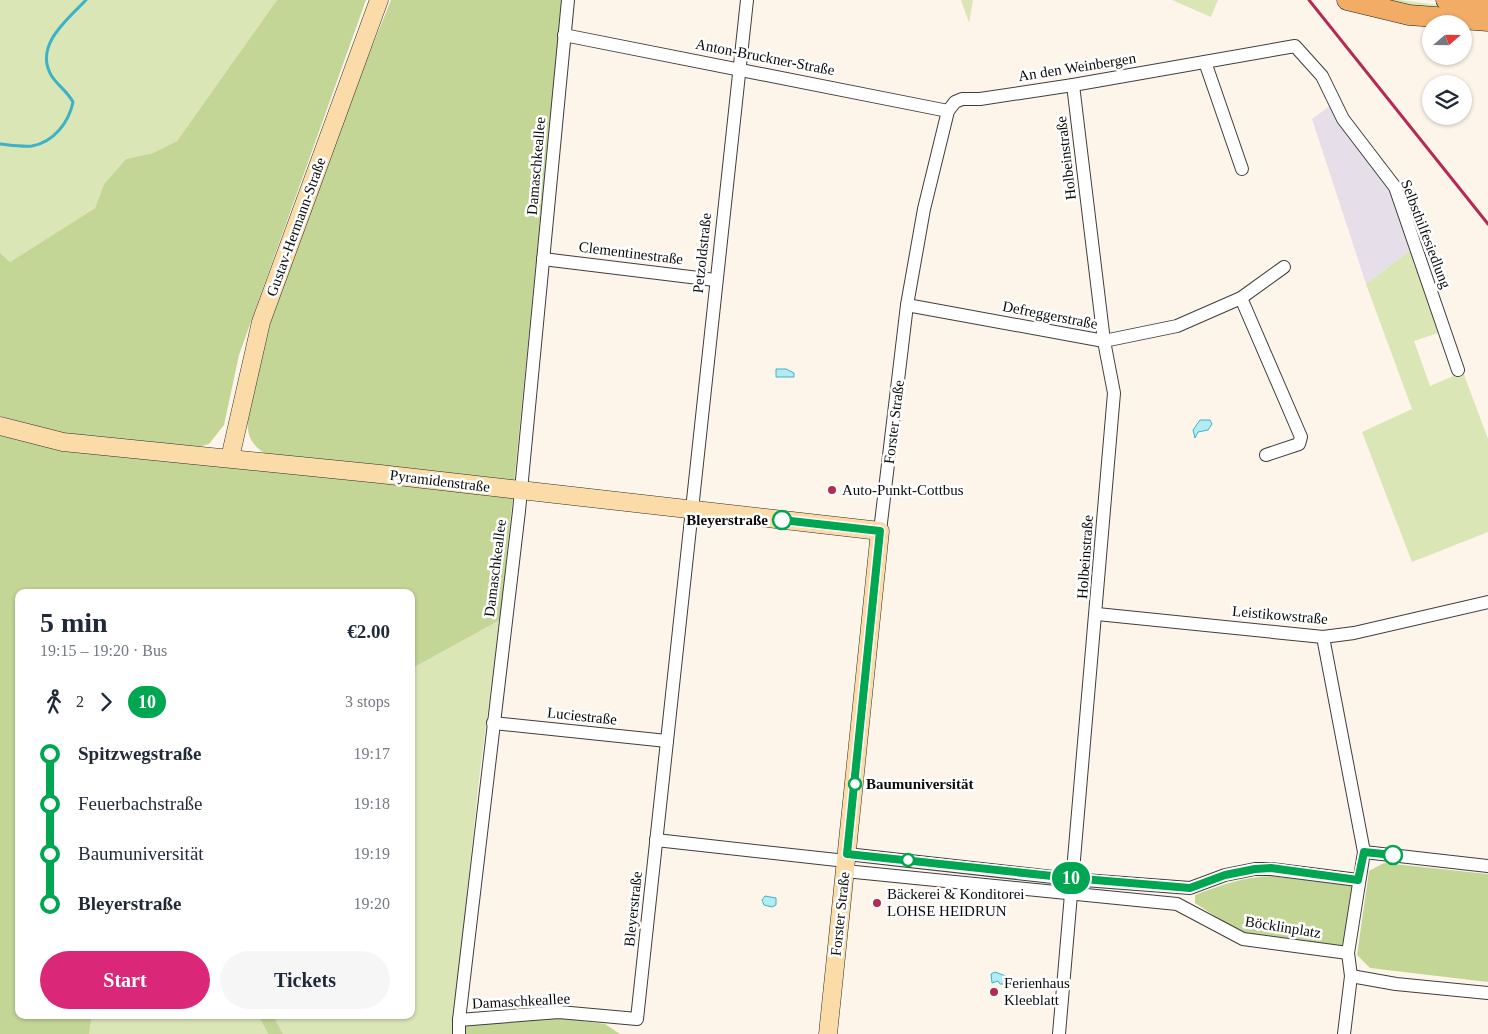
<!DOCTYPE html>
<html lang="en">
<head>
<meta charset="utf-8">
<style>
  :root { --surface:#fff; --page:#f6f6f7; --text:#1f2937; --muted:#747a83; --accent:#db2777 }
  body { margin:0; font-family:Georgia,serif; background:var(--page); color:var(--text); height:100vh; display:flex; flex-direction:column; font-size:19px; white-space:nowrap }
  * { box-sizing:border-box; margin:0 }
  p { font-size:16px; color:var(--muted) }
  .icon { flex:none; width:28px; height:28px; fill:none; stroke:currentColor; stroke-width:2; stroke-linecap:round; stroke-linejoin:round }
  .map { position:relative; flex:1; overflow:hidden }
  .side { position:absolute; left:15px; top:589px; width:400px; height:430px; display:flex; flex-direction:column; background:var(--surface); border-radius:10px; box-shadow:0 1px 4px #0004 }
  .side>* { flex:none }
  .badge { padding:0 10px; border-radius:16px; font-size:18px; line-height:32px }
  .needle { width:32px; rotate:70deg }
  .controls { position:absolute; left:1422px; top:15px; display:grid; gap:10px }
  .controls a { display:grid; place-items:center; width:50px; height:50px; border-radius:50%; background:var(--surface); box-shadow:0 1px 4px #0004; font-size:25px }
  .map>.badge { position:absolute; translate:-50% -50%; box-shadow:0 0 0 2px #fff }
  .legs { display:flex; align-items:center; gap:8px; height:55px; padding:0 25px; font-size:16px }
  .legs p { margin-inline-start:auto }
  .head { display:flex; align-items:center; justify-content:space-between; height:85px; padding:0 25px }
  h1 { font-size:28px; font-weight:700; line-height:38px }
  .button { display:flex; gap:10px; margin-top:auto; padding:10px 25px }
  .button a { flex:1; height:58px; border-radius:30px; background:var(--accent); color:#fff; font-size:20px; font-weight:700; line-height:58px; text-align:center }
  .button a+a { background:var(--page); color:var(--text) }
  ul { padding:0 25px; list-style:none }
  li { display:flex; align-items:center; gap:18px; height:50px; font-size:19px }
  li i { display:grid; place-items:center; width:8px; height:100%; margin:0 6px; background:currentColor }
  li i::after { content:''; width:12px; height:12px; margin:-6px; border:4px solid; border-radius:50%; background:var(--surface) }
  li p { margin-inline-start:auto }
  li:first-child i { background:linear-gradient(#0000 50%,currentColor 0) }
  li:last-child i { background:linear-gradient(currentColor 50%,#0000 0) }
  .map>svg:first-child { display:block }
  .industrial { fill:#e6dfea }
  .green { fill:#dbe6b6 }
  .forest { fill:#c3d696 }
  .water { fill:#b1ebf3; stroke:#3cb2c6 }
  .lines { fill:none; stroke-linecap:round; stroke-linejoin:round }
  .stream { stroke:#3cb2c6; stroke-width:3 }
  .street-casing { stroke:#3e3e3e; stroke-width:14 }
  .secondary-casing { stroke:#2d2d2d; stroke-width:19 }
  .primary-casing { stroke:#1c1c1c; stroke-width:21 }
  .street { stroke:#fff; stroke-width:12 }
  .secondary { stroke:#fbdca8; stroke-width:18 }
  .primary { stroke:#f2ac66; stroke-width:20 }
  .rail { stroke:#b42a54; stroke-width:3 }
  .line-1-casing { stroke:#fff; stroke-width:11 }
  .line-1 { stroke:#00a651; stroke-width:8 }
  .poi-dot { fill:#b42a54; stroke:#fff; stroke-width:2 }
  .stop-1-dot { fill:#fff; stroke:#00a651; stroke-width:2.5 }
  .labels { text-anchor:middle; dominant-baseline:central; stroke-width:5; stroke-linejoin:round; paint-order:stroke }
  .street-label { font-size:15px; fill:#0b0b0b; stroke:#fff }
  .poi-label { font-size:15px; fill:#0b0b0b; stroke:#fff; text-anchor:start }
  .stop-label { font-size:15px; font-weight:bold; fill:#0b0b0b; stroke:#fff; text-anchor:end }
</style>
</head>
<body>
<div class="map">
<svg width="1488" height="1034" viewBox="0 0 1488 1034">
  <rect width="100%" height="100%" fill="#fef5ea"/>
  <!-- industrial -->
  <polygon class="industrial" points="1331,105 1393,190 1413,248 1366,284 1312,119"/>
  <!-- green -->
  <g class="green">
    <polygon points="0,0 277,0 177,141 153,153 126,159 104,184 95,208 10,262 0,253"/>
    <polygon points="961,0 973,0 969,23"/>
    <polygon points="1172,0 1218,0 1211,17"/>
    <polygon points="1376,0 1400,0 1476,10 1412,8"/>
    <polygon points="1413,248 1444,331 1414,341 1430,386 1463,372 1488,439 1488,532 1412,562 1362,432 1412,409 1366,284"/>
    <polygon points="500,620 480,771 452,1034 283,1034 273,1015 411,1015 411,669"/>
    <polygon points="92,1015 258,1015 268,1034 89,1034"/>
  </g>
  <!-- forest -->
  <g class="forest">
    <polygon points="277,0 366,0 239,355 224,425 209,444 191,449 71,436 0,416 0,253 10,262 95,208 104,184 126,159 153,153 177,141"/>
    <path d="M 391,0 L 562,0 L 514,484 L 267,455 C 258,449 249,442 248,429 C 245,407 256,381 261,359 C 291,235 344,118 391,0 Z"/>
    <polygon points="0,432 56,450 188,462 513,496 500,620 411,669 411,592 19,592 19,1015 92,1015 89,1034 0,1034"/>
    <polygon points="1384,863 1488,874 1488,982 1370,968 1357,955 1369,871"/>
    <path d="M 1271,876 L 1353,886 L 1347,946 L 1246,933 L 1230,926 L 1195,903 L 1195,895 C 1221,885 1243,877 1271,876 Z"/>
    <polygon points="258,1015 273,1015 283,1034 268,1034"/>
    <polygon points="558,1018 605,1024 620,1034 464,1034 464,1024"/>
  </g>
  <!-- water -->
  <g class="water">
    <polygon points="776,369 786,369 794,373 794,377 776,377"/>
    <polygon points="1200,420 1210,420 1212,424 1208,430 1198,432 1195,438 1193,430"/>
    <polygon points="765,896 776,898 776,905 772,907 764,905 762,900"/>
    <polygon points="995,972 1006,976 1005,984 1000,984 998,981 992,983 991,974"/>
  </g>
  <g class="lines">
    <!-- stream -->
    <path class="stream" d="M 0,144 C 10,145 22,147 32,146 C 54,142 69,122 73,102 C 67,91 57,85 51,75 C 34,45 68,19 86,0"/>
    <defs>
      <g id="street">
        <polyline points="568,0 519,511 459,1020 559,1012 637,1019 747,0"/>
        <polyline points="564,35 948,111"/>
        <polyline points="1205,62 1242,169"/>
        <polyline points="543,259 715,280"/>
        <polyline points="1241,298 1301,437 1299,444 1266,455"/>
        <polyline points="907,305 1104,341 1177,326 1241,298 1284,267"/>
        <polyline points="880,531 907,305 924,209 948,111 955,102 962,99 980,99 1073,85 1295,46 1322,76 1343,119 1395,187 1458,370"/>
        <polyline points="1097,614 1323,637 1354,633 1488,602"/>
        <polyline points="1323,637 1364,852 1348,953 1351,976 1344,1034"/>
        <polyline points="493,723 667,741"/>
        <polyline points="656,840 846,861"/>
        <polyline points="1364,852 1488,866"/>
        <polyline points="847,854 1071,879 1190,888 1225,875 1255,869 1271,869 1358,880"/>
        <polyline points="845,871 1177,904 1243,939 1348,953"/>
        <polyline points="1351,976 1396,984 1488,993"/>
        <polyline points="459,1034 459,1020"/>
        <polyline points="1059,1034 1114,393 1104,341 1073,85"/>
      </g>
      <g id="secondary">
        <polyline points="0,426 63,442 380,474 880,531 828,1034"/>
        <polyline points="230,458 261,322 379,0"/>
      </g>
      <g id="primary">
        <polyline points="1347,0 1409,15 1488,21"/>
        <polyline points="1446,0 1488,3"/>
      </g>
    </defs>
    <!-- street casing -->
    <use href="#street" class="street-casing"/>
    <!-- secondary casing -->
    <use href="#secondary" class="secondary-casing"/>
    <!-- primary casing -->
    <use href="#primary" class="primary-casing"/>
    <!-- street -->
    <use href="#street" class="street"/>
    <!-- secondary -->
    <use href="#secondary" class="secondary"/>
    <!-- primary -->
    <use href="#primary" class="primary"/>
    <!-- rail -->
    <polyline class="rail" points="1309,0 1488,224"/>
  </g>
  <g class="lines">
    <defs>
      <polyline id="line-1" points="782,520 880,531 847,854 1071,878 1190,888 1225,875 1255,869 1271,868 1358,880 1364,852 1393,855"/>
    </defs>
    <!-- line-1 casing -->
    <use href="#line-1" class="line-1-casing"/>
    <!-- line-1 -->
    <use href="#line-1" class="line-1"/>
  </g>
  <!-- markers -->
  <g class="poi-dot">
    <circle cx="832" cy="490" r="5"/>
    <circle cx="877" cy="903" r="5"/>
    <circle cx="994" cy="992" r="5"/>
  </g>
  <g class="stop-1-dot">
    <circle cx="782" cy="520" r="9"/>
    <circle cx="855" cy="784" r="6"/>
    <circle cx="1393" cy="855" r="9"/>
    <circle cx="908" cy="860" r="6"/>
  </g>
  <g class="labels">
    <!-- street labels -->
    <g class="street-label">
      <text transform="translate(765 57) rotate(11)">Anton-Bruckner-Straße</text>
      <text transform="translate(1077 67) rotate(-9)">An den Weinbergen</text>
      <text transform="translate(1066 158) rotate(-97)">Holbeinstraße</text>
      <text transform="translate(536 166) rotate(-85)">Damaschkeallee</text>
      <text transform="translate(296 227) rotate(-70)">Gustav-Hermann-Straße</text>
      <text transform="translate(1426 234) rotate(69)">Selbsthilfesiedlung</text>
      <text transform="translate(631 253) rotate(7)">Clementinestraße</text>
      <text transform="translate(702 253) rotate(-84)">Petzoldstraße</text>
      <text transform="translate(1050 315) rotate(11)">Defreggerstraße</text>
      <text transform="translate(894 422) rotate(-83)">Forster Straße</text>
      <text transform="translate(440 481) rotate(7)">Pyramidenstraße</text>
      <text transform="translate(1085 557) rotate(-86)">Holbeinstraße</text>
      <text transform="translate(495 568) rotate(-83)">Damaschkeallee</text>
      <text transform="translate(1280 615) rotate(5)">Leistikowstraße</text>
      <text transform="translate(582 716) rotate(6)">Luciestraße</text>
      <text transform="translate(633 909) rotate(-84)">Bleyerstraße</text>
      <text transform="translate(840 914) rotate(-84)">Forster Straße</text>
      <text transform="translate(1283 927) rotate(9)">Böcklinplatz</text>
      <text transform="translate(521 1001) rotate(-3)">Damaschkeallee</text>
    </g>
    <!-- poi labels -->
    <g class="poi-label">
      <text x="842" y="490">Auto-Punkt-Cottbus</text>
      <text x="887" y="894">Bäckerei &amp; Konditorei<tspan x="887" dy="17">LOHSE HEIDRUN</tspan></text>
      <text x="1004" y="983">Ferienhaus<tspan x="1004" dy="17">Kleeblatt</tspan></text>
    </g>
    <!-- stop labels -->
    <g class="stop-label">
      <text x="768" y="520">Bleyerstraße</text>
      <text x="866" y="784" text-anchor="start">Baumuniversität</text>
    </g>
  </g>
</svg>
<div class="controls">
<a><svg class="needle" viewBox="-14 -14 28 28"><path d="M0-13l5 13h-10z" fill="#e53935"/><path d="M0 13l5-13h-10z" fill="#747a83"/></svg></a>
<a><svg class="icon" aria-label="layers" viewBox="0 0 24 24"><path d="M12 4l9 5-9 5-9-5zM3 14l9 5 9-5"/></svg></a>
</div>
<b class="badge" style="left:1071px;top:878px;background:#00a651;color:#fff">10</b>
<section class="side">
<div class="head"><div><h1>5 min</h1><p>19:15 – 19:20 · Bus</p></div><b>€2.00</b></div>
<div class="legs"><svg class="icon" aria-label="walk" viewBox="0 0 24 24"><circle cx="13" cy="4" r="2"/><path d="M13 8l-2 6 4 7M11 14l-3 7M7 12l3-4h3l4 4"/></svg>2<svg class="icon" aria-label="forward" viewBox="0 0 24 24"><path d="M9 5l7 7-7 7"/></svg><b class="badge" style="background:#00a651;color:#fff">10</b><p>3 stops</p></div>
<ul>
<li><i style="color:#00a651"></i><b>Spitzwegstraße</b><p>19:17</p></li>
<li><i style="color:#00a651"></i><span>Feuerbachstraße</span><p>19:18</p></li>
<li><i style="color:#00a651"></i><span>Baumuniversität</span><p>19:19</p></li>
<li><i style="color:#00a651"></i><b>Bleyerstraße</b><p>19:20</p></li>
</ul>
<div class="button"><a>Start</a><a>Tickets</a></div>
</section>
</div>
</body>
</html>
